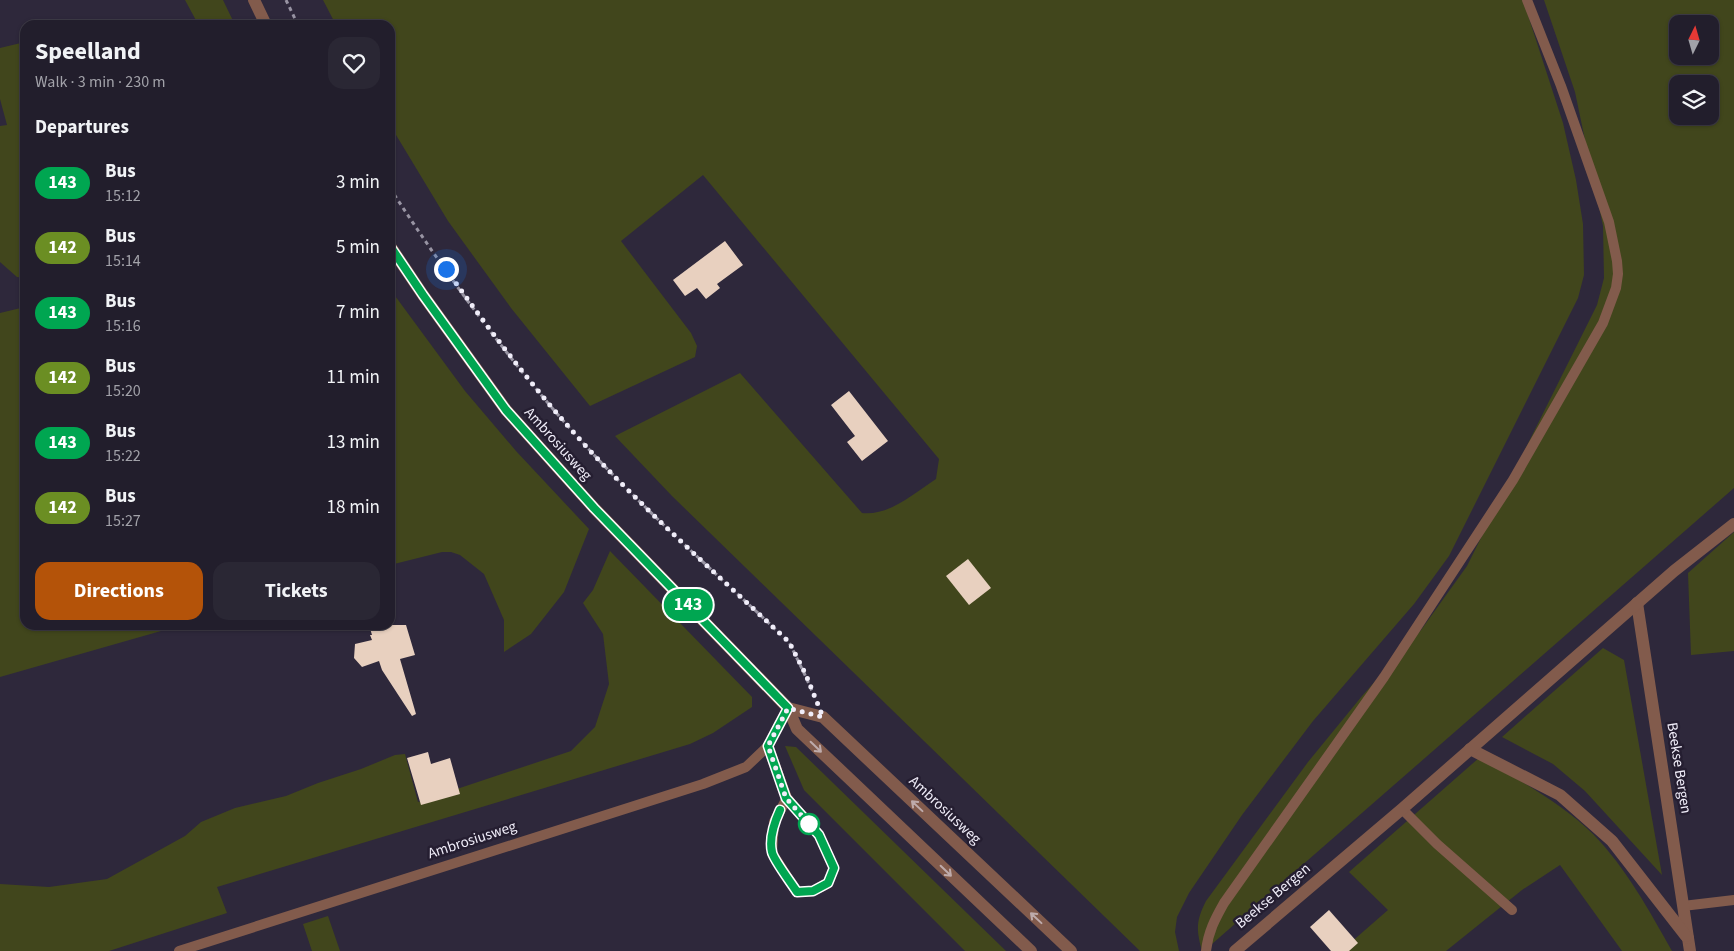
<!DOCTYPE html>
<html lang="en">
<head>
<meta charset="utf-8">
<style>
  :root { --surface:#221e2c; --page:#2a2734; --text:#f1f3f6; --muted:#a2a2a9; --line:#3f3c48; --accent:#b45309 }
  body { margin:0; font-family:"Source Sans 3",sans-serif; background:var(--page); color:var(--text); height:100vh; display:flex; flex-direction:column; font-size:19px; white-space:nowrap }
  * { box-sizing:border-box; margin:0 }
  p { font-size:16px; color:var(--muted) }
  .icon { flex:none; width:28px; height:28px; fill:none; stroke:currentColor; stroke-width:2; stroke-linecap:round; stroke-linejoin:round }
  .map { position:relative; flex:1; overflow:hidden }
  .side { position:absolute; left:20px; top:20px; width:375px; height:610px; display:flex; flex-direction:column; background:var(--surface); border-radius:15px; box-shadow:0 1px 4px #0004,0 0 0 1px var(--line) }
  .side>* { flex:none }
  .badge { padding:0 10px; border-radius:16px; font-size:18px; line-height:32px }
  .needle { width:32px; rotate:5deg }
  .buttons { position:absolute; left:1669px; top:15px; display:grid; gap:10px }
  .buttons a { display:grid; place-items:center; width:50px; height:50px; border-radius:10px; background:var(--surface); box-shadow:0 1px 4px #0004,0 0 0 1px var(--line); font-size:25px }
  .you { position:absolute; width:25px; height:25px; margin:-12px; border:4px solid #fff; border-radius:50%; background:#1a73e8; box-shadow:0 0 0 8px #1a73e833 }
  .map>.badge { position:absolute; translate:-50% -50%; box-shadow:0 0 0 2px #fff }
  h2 { padding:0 15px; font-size:19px; line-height:45px }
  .round { display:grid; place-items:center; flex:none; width:52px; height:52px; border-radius:15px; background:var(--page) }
  .summary { display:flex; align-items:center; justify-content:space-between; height:85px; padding:0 15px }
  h1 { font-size:24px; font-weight:700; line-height:38px }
  .primary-button { display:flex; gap:10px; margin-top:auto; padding:10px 15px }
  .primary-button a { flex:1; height:58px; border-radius:15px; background:var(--accent); color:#fff; font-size:20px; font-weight:700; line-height:58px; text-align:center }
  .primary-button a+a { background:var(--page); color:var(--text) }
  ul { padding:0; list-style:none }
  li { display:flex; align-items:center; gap:15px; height:65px; padding:0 15px }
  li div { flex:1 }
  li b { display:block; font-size:19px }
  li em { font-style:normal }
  li .badge { min-width:55px; font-weight:700; text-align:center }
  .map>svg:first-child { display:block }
  .green { fill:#41461c; fill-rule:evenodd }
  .building { fill:#e8d0bf }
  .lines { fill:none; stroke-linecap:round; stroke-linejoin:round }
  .path { stroke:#9894a3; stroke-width:3; stroke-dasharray:4 4; stroke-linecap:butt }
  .service { stroke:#825b4c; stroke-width:10 }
  .pedestrian { stroke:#825b4c; stroke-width:12 }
  .minor { stroke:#825b4c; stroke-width:12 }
  .oneway { stroke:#beabab }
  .line-casing { stroke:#fff; stroke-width:11 }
  .line { stroke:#00a651; stroke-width:8 }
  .walk { stroke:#f0edf9; stroke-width:5; stroke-dasharray:0 9 }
  .stop-dot { fill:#fff; stroke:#00a651; stroke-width:2.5 }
  .labels { text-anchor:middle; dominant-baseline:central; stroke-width:5; stroke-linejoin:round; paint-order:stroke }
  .street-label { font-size:15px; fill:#f0edf9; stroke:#251e31 }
</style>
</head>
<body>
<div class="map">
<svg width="1734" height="951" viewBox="0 0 1734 951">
  <rect width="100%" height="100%" fill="#2e283b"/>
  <!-- green -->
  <g class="green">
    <polygon points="185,0 223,0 235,25 197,25 198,24"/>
    <path d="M 323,0 L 1523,0 L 1563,123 L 1576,180 L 1583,224 L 1584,275 L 1578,298 L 1449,556 L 1414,604 L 1313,721 L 1242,815 L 1189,893 L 1177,917 L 1175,932 L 1179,951 L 1140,951 L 672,496 L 615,436 L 740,373 L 862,513 C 890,516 914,493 936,479 L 939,459 L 703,175 L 621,241 L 691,333 L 697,346 L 695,357 L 590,406 L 511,308 L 448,221 L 390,125 L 390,25 L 336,25 Z"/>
    <path d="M 1544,0 L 1734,0 L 1734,488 L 1204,951 L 1202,951 C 1196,929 1196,921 1206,901 L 1308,762 L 1362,696 L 1421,630 L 1467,566 L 1597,305 L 1604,278 L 1603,226 L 1575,92 ZM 1678,24 L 1710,24 L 1710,56 L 1678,56 ZM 1678,84 L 1710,84 L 1710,116 L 1678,116 Z"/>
    <polygon points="25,42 25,277 24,278 17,277 0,262 0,126 7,125 0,99 0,48"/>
    <polygon points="390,289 465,391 516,451 589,529 564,592 531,634 504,652 504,620 484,574 460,555 451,552 442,552 390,565"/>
    <polygon points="25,307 25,625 182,625 0,677 0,313"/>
    <polygon points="1734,532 1734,651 1691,655 1688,573"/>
    <polygon points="610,551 752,697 752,707 713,733 690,744 217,887 227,913 109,951 0,951 0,884 49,887 107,879 185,836 201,822 235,808 286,796 318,783 361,769 395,755 405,754 418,802 571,751 595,727 609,684 603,634 583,603 593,590"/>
    <polygon points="1603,648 1624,660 1662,875 1585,791 1553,764 1502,737"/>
    <polygon points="785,746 796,747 1006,951 965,951 804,790"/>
    <path d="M 1480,757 C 1517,779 1562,803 1593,834 C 1626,868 1649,910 1672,951 L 1622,951 L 1560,865 L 1522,890 L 1446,951 L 1341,951 L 1388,910 L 1349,872 Z"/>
    <polygon points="328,916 340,951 312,951 303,924"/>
  </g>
  <!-- building -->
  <g class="building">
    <polygon points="725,241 743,265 717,284 720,288 706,299 697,288 685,296 673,280"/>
    <polygon points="849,391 888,441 862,461 847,442 855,436 831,405"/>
    <polygon points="968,559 991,588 969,605 946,576"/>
    <polygon points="369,625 406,625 415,655 400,659 416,714 412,716 382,670 379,661 362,667 354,658 355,644 372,640 370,635 372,635"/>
    <polygon points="428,752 431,764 450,758 460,794 421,805 407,758"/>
    <polygon points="1329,910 1358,943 1349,951 1331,951 1310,927"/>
  </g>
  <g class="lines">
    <!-- path -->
    <g class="path">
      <polyline points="286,0 298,25"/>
      <path d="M 390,188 C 458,293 540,403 629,491 C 681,543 736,592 789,642 L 805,675 L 815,698"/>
    </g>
    <!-- service -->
    <g class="service">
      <polyline points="768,746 787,798 819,835 834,868 828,883 813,891 797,892 772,853 774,822 787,798"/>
      <polyline points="1402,809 1437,844 1512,910"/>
      <polyline points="1683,906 1734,900"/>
      <polyline points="179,951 703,784 746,767 768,746 788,708"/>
      <path d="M 1206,951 C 1208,932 1215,919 1224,903 L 1384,677 L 1513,480 L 1603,323 L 1616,288 L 1618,274 L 1617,261 L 1609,222 L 1561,86 L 1527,0"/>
    </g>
    <!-- pedestrian -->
    <polyline class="pedestrian" points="1688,938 1690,951"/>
    <!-- minor -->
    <g class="minor">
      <polyline points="254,0 266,25"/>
      <polyline points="390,246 423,295 506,410 594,508 788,708 797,729 1031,951"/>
      <polyline points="1637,603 1688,938"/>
      <polyline points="788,708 823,717 1071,951"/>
      <polyline points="1470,749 1560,795 1612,841 1686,936"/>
      <polyline points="1235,951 1402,809 1674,571 1734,524"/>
    </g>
  </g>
  <!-- one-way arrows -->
  <defs><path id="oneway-shaft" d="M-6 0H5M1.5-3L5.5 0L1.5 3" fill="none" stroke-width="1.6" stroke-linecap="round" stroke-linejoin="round" transform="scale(1.25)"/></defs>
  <g class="oneway">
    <use href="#oneway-shaft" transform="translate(816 747) rotate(44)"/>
    <use href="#oneway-shaft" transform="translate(917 806) rotate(-137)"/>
    <use href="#oneway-shaft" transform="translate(946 871) rotate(44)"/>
    <use href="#oneway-shaft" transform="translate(1036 918) rotate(-137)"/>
  </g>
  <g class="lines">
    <defs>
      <path id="line" d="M 390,246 L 423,295 L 506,410 L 594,508 L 788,708 L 768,746 L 786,798 L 819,835 L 834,868 L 828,883 L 813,891 L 797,892 C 792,884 773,859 772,852 C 769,839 775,821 780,810"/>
    </defs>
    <!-- line casing -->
    <use href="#line" class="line-casing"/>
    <!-- line -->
    <use href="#line" class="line"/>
    <!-- walk -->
    <path class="walk" d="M 446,269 C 501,347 561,424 629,491 C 681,543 736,592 789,642 L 806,675 L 823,717 L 788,708 L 768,746 L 786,798 L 809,824"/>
  </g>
  <!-- markers -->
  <circle class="stop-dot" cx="809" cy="824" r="10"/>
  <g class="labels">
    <!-- street labels -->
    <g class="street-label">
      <text transform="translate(558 444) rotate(48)">Ambrosiusweg</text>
      <text transform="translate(1679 768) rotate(81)">Beekse Bergen</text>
      <text transform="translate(945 810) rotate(43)">Ambrosiusweg</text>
      <text transform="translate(472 840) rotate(-18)">Ambrosiusweg</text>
      <text transform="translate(1273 896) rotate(-40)">Beekse Bergen</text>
    </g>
  </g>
</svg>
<div class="buttons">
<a><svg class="needle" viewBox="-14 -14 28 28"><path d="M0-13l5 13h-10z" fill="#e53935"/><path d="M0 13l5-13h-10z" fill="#a2a2a9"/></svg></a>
<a><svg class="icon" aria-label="layers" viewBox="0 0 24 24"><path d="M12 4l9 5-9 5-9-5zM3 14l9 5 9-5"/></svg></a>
</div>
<div class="you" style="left:446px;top:269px"></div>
<b class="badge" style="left:688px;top:605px;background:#00a651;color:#fff">143</b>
<section class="side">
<div class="summary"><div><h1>Speelland</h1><p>Walk · 3 min · 230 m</p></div><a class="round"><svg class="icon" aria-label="heart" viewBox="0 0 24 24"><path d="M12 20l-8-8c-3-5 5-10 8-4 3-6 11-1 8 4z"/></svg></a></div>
<h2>Departures</h2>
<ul>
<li><span class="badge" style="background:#00a651;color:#fff">143</span><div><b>Bus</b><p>15:12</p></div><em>3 min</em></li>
<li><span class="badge" style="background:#6b8e23;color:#fff">142</span><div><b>Bus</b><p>15:14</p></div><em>5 min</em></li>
<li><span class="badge" style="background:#00a651;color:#fff">143</span><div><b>Bus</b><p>15:16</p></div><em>7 min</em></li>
<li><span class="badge" style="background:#6b8e23;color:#fff">142</span><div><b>Bus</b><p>15:20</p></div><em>11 min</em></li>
<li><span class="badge" style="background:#00a651;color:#fff">143</span><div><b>Bus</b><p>15:22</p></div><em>13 min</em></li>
<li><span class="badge" style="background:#6b8e23;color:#fff">142</span><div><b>Bus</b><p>15:27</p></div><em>18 min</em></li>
</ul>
<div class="primary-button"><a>Directions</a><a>Tickets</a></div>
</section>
</div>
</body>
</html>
